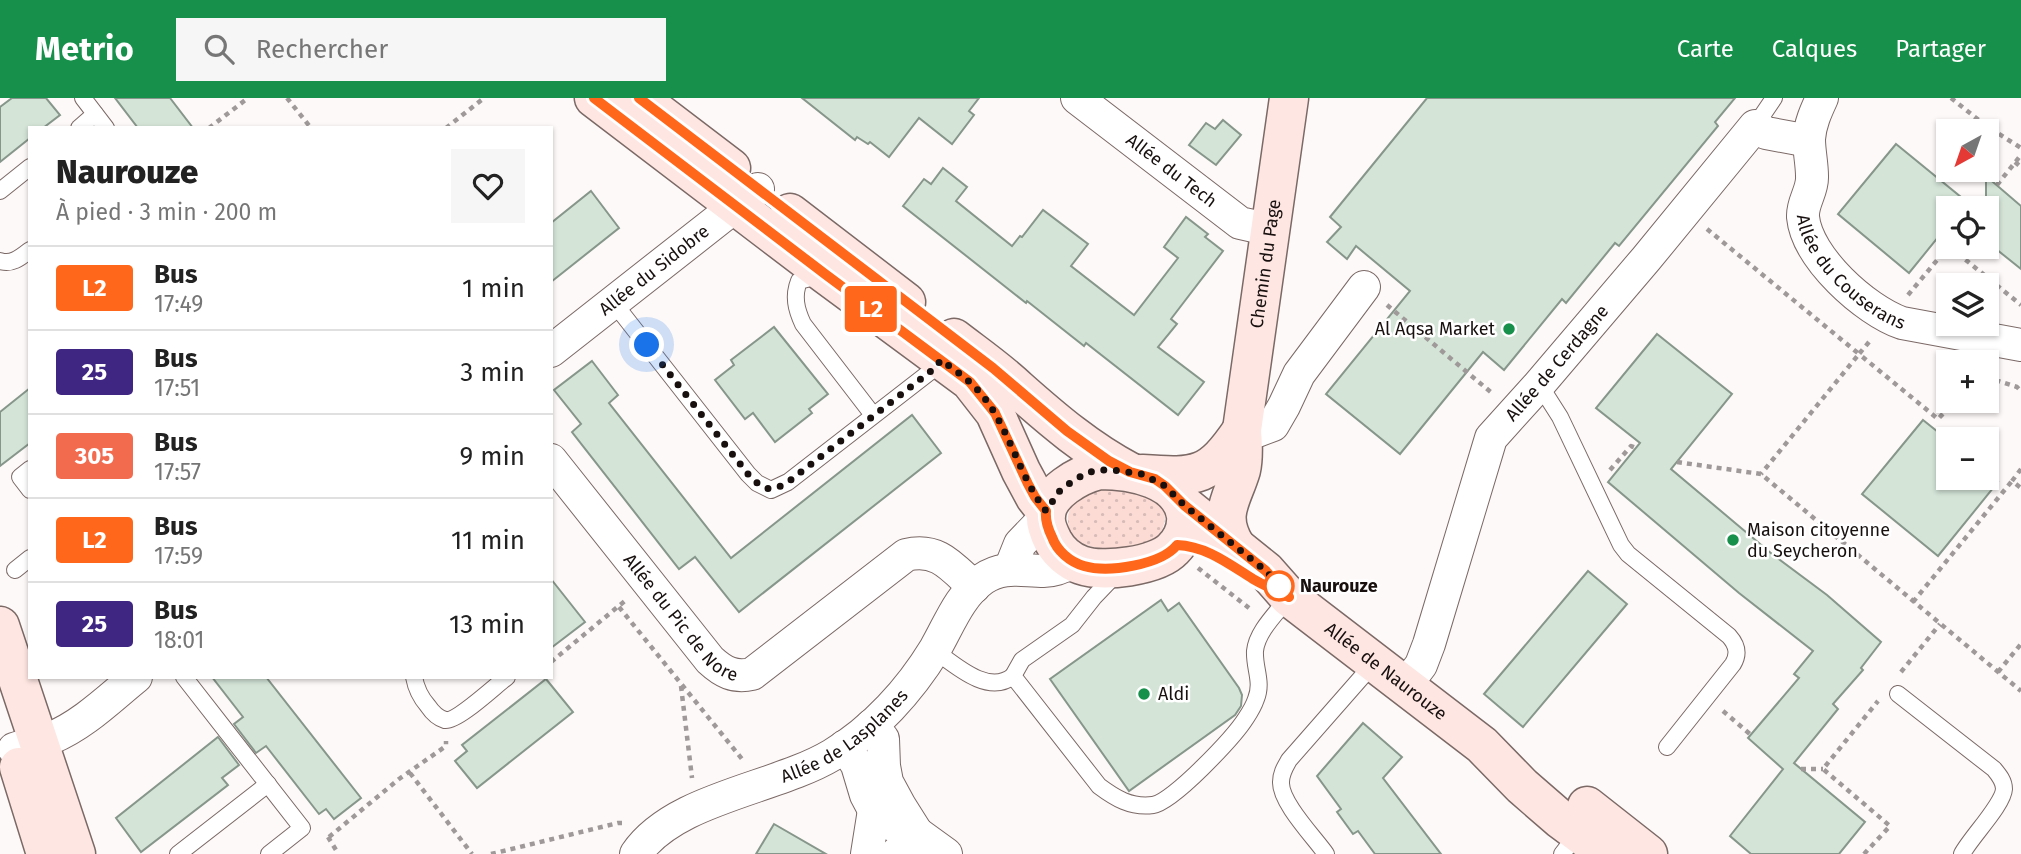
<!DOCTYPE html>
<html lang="fr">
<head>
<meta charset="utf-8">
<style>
  :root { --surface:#fff; --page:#f6f6f6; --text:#222; --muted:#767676; --line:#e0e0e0; --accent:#17904b }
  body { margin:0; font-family:"Fira Sans",sans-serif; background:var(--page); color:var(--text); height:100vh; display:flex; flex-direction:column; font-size:26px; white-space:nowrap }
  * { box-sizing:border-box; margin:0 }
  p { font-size:23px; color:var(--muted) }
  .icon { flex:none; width:38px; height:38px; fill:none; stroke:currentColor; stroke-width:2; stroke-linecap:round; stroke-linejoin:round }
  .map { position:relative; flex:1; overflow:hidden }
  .drawer { position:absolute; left:28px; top:28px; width:525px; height:553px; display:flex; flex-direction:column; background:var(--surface); border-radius:0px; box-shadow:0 2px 5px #0004 }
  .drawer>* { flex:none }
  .badge { padding:0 14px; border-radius:5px; font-size:24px; line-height:46px }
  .needle { width:46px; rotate:220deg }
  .tools { position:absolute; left:1936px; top:21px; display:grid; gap:14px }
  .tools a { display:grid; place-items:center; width:63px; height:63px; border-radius:0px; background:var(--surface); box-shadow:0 2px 5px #0004; font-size:35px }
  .you { position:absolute; width:35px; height:35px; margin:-18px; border:5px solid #fff; border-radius:50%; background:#1a73e8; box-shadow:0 0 0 10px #1a73e833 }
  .map>.badge { position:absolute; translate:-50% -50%; box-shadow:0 0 0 4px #fff }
  .round { display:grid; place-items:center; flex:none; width:74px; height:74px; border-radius:0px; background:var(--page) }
  .head { display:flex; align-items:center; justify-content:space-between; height:119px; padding:0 28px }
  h1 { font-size:33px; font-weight:800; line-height:52px }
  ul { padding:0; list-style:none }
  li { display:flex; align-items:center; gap:21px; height:84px; padding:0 28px; border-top:2px solid var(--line) }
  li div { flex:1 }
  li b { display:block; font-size:26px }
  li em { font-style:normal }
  li .badge { min-width:77px; font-weight:700; text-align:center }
  header { display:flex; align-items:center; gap:42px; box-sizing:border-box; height:98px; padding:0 35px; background:var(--accent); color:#fff }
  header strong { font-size:33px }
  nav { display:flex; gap:38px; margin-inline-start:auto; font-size:24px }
  .search { width:490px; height:63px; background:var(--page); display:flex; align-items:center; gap:18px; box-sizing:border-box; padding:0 24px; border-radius:0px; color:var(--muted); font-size:26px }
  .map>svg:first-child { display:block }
  .grass { fill:url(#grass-dots) }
  .building { fill:#d4e4d7; stroke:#87968a; stroke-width:2 }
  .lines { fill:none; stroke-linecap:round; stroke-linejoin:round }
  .lane-casing { stroke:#7b6966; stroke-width:18 }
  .street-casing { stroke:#7b6966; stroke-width:34 }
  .secondary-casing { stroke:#7b6966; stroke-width:41 }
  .path { stroke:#9f9a99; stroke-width:4.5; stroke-dasharray:5 5; stroke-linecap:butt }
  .lane { stroke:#fff; stroke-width:16 }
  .street { stroke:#fff; stroke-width:32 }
  .secondary { stroke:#fee6e2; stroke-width:38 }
  .line-casing { stroke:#fff; stroke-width:16 }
  .line { stroke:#ff671b; stroke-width:10 }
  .walk { stroke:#17100f; stroke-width:7; stroke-dasharray:0 12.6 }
  .poi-dot { fill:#17904b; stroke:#fff; stroke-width:2.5 }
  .stop-dot { fill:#fff; stroke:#ff671b; stroke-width:3.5 }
  .labels { text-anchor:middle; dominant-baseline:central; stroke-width:5; stroke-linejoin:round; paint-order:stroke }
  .street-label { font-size:18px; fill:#17100f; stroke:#fff }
  .poi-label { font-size:18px; fill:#17100f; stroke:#fff; text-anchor:start }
  .stop-label { font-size:18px; font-weight:bold; fill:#17100f; stroke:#fff; text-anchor:start }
</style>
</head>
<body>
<header>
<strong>Metrio</strong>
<div class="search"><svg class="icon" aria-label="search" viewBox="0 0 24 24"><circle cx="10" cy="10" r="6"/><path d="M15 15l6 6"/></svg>Rechercher</div>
<nav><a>Carte</a><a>Calques</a><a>Partager</a></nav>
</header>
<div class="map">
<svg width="2021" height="756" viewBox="0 0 2021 756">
  <defs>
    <pattern id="grass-dots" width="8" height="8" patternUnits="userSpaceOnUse" patternTransform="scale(1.75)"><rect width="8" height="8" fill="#fcdbd5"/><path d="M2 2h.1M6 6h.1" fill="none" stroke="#d7bbb6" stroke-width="1.8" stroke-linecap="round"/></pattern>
  </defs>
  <rect width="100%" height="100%" fill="#fdf9f8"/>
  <!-- grass -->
  <path class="grass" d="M 1100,391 C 1134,391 1186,397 1156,443 C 1132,448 1110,455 1086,447 C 1068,441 1061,417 1076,403 C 1082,397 1092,394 1100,391 Z"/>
  <!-- building -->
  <g class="building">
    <polygon points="12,0 46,0 60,17 43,30 30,30 30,40 0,64 0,9"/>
    <polygon points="115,0 170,0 193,30 138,30"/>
    <polygon points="802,0 979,0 969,13 974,17 952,46 919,20 889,59 870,44 868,46 857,39 855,42"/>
    <polygon points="1427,0 1735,0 1715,24 1718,28 1619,148 1615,145 1566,205 1562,201 1504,272 1483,254 1400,356 1326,296 1410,193 1356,148 1347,161 1327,144 1341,129 1330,119"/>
    <polygon points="1223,22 1241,37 1216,67 1189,47 1206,25 1215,31"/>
    <polygon points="1896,46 1967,104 1962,110 1948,110 1948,127 1909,175 1838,116"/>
    <polygon points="943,70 967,89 956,103 1012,148 1020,138 1022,139 1043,112 1088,146 1071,168 1134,217 1178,160 1164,149 1186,119 1208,136 1205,139 1223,153 1171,221 1177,226 1158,249 1204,284 1178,317 1086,245 1084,248 1027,203 1026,205 903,108 924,81 931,86"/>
    <polygon points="1986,78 2021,108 2021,171 1986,143"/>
    <polygon points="591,93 619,130 551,184 551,125"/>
    <polygon points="774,229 828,296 809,311 812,315 775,344 753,315 745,321 715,282 734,267 731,262"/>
    <polygon points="1657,236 1732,296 1671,371 1772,456 1827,497 1881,544 1861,570 1863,572 1833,606 1838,611 1794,665 1865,724 1839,756 1751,756 1730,738 1783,671 1748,640 1799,580 1794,576 1813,553 1739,495 1608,384 1640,345 1596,310"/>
    <polygon points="592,263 618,297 609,305 731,460 912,317 941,355 739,514 695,459 679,471 572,334 581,326 554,292"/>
    <polygon points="30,290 30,345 0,368 0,314"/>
    <polygon points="1923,322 1948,342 1948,380 1986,380 1986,374 1998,384 1938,458 1862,396"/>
    <polygon points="1588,473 1627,506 1523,629 1484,596"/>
    <polygon points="551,481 585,524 551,550"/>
    <polygon points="1161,502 1168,513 1179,505 1239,590 1242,597 1241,608 1235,617 1129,693 1050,581"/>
    <polygon points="212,579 266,579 361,700 334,721 326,711 319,716 266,648 256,655 234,626 243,619"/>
    <polygon points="546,581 573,614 477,690 455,663 467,653 462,647"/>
    <polygon points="1363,625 1402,659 1383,680 1441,756 1375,756 1358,733 1353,736 1337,714 1341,711 1317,678"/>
    <polygon points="218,639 239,667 222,680 228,687 141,754 116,720"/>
    <polygon points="774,726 826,756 756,756"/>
  </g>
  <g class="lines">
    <defs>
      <g id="lane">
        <polyline points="83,0 106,30"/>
        <polyline points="1755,28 1774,0"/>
        <polyline points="79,30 95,16"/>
        <polyline points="0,93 30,69"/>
        <path d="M 0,163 C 12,167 21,159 30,152"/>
        <path d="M 821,177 L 799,183 C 793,198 796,211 803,226 L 873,317"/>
        <polyline points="613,204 748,376 757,385 771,392 788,384 935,270 941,262"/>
        <path d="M 1537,289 L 1546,297 L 1560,319 L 1621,447 L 1628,456 L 1729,538 C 1737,547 1739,556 1733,566 L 1667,649"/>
        <polyline points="30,371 20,379 30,392"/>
        <polyline points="15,472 30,460"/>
        <path d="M 1117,475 L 1094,499 L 1072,527 L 1022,562 L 1013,578 L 1099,688 C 1115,700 1131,710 1153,707 C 1173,704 1234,639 1246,620 C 1250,614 1254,607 1256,601 C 1263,584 1254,570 1255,553 C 1257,533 1277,515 1289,499"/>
        <path d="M 934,552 C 955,567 988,598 1013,578"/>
        <polyline points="184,579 302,730 269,756"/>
        <path d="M 414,579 C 416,590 420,599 428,608 C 432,614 438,620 445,622 C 457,624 495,588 507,579"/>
        <path d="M 1898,596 L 1994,671 C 1999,677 2004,683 2004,691 C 2003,707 1971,739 1962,756"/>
        <polyline points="178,756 268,686"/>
        <path d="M 1326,756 C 1314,739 1280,704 1281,684 C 1281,675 1285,669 1289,662 L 1375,564"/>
        <polyline points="1562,756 1580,733"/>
      </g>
      <g id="street">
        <path id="s1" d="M 1077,0 L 1240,125 L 1271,132"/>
        <path id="s2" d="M 1822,0 C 1816,13 1810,26 1809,41 C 1809,53 1812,66 1812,78 C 1813,93 1802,104 1803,119 C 1807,160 1865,212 1902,225 L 2021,247"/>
        <path id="s3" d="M 551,253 L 728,114 L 734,106 L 758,91"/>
        <polyline points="1242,332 1257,333 1273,327 1284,308 1299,276 1364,189"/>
        <path id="s4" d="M 551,362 L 710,562 C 723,574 734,580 752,576 L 906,457 C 938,449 952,469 974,489"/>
        <polyline points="1010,471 1020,446 1045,420"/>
        <path id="s5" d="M 1405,588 L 1421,567 L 1429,546 L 1491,340 L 1537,289 L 1646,161 L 1755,28 L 1766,35 L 1809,43"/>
        <polyline points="845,648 857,667 866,697 874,712 890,726 917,735 900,708 887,684 884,668 883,641 872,627"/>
        <path d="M 14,651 C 26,647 39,644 51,640 C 83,627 110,600 136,579"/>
        <path id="s6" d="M 636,756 C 674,700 775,691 832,657 C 874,632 910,592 935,551 C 949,527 959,498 983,481 C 1003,467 1021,473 1044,473 C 1055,473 1064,468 1074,464"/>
        <polyline points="867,756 874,712"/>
        <polyline points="896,756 917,735 946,756"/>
      </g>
      <g id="secondary">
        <polyline points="594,0 825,176 970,283 995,315 1021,373 1035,399 1046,413"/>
        <polyline points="639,0 731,70"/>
        <polyline points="790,115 906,204"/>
        <path d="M 954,240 C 976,257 998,272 1018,291 C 1053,322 1088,352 1130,374"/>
        <path d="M 1099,372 C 1130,372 1181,380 1186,418 C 1187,430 1182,442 1173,451 C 1157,468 1103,475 1081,467 C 1070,463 1059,454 1053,443 C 1050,437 1045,426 1046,418 C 1047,394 1079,377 1099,372 Z"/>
        <path d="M 1142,376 C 1198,380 1210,379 1242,332"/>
        <path id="s7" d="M 1184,407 L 1266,473 L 1289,499 L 1482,647 L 1522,688 L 1560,721 L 1607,756"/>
        <path id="s8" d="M 1235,447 C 1217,416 1232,402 1241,372 C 1244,359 1243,345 1242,332 L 1289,0"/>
        <polyline points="0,528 76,756"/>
        <polyline points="19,669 46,756"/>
        <polyline points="1587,708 1648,756"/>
      </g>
    </defs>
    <!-- lane casing -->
    <use href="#lane" class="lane-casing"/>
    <!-- street casing -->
    <use href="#street" class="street-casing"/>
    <!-- secondary casing -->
    <use href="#secondary" class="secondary-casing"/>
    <!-- path -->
    <g class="path">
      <polyline points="287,0 311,30"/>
      <polyline points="1951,0 1985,27 2021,50"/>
      <polyline points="209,30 248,0"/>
      <polyline points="446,30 484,0"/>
      <polyline points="2015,64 2021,69"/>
      <polyline points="1997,87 2021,57"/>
      <polyline points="1707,131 1859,256 1761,376"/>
      <polyline points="1950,149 2021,207"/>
      <polyline points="1908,197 1948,149"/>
      <polyline points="1387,207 1493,296"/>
      <polyline points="1869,244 1859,256 1938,321 1955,303"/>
      <polyline points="1986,279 2017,289 2021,293"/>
      <polyline points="1677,364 1761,376 2021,593"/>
      <polyline points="2021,371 2012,383 2021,390"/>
      <polyline points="1610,372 1631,348 1636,350"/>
      <polyline points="1198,470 1249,510"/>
      <polyline points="1913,504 2012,383"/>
      <polyline points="619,509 742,661"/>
      <polyline points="551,564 626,502"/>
      <polyline points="1901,574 1940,526"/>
      <polyline points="1998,574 2021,546"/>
      <polyline points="681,588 692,680"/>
      <polyline points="1723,613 1751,637"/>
      <polyline points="1801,671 1823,671"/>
      <polyline points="410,675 472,756"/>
      <polyline points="328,739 336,752 336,756"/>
      <polyline points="329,739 399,681 446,648 446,643"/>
      <polyline points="491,756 618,725 622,725"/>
      <polyline points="1864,756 1890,728 1823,671 1878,603"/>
    </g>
    <!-- lane -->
    <use href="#lane" class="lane"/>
    <!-- street -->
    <use href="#street" class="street"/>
    <!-- secondary -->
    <use href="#secondary" class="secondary"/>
  </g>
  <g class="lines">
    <defs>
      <path id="line" d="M 594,0 L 825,176 L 970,284 L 995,315 L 1028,386 L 1035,399 L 1046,413 C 1045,423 1048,431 1052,439 C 1057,453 1070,464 1084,468 C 1108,475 1161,467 1177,447 C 1206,448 1229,466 1253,481 C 1265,488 1277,493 1289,499 L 1266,473 L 1184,407 L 1165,388 L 1155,381 L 1130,374 L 1109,363 L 1067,333 L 993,270 L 639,0"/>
    </defs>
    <!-- line casing -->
    <use href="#line" class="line-casing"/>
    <!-- line -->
    <use href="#line" class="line"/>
    <!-- walk -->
    <path class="walk" d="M 647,247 L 748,376 C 762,391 769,396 788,384 L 935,270 L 941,262 C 956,273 971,283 983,298 C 1010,332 1019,378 1046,413 L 1061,391 L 1086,375 L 1099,372 L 1113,372 L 1142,376 L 1165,388 L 1184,407 L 1266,473 L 1279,488"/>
  </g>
  <!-- markers -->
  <g class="poi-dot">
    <circle cx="1509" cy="231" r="7"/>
    <circle cx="1733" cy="442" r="7"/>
    <circle cx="1144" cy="596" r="7"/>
  </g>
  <circle class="stop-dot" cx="1279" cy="488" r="14"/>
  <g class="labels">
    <!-- street labels -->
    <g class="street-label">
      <text stroke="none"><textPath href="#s1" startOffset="119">Allée du Tech</textPath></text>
      <text stroke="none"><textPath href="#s8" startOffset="287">Chemin du Page</textPath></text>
      <text stroke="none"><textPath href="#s2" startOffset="198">Allée du Couserans</textPath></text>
      <text stroke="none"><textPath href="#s3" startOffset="131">Allée du Sidobre</textPath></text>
      <text stroke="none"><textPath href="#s5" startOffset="364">Allée de Cerdagne</textPath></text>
      <text stroke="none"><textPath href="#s4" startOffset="205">Allée du Pic de Nore</textPath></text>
      <text stroke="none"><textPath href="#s7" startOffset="262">Allée de Naurouze</textPath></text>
      <text stroke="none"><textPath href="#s6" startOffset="243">Allée de Lasplanes</textPath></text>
    </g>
    <!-- poi labels -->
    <g class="poi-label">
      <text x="1495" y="231" text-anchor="end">Al Aqsa Market</text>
      <text x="1747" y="432">Maison citoyenne<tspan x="1747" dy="21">du Seycheron</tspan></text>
      <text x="1158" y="596">Aldi</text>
    </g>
    <!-- stop labels -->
    <g class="stop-label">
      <text x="1300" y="488">Naurouze</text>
    </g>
  </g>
</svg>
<div class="tools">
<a><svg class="needle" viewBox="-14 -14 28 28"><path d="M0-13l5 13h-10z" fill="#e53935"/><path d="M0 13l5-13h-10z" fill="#767676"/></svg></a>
<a><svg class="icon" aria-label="locate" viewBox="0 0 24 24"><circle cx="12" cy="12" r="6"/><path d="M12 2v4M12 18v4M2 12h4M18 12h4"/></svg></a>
<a><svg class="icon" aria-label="layers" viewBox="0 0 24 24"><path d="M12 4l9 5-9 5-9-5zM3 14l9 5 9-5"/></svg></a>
<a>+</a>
<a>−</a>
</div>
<div class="you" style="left:647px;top:247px"></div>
<b class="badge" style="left:871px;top:211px;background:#ff671b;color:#fff">L2</b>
<section class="drawer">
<div class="head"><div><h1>Naurouze</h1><p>À pied · 3 min · 200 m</p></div><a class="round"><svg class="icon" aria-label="heart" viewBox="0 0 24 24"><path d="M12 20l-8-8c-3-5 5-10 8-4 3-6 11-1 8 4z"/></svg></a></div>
<ul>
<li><span class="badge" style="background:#ff671b;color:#fff">L2</span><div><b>Bus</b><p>17:49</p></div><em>1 min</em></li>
<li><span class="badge" style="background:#3f2682;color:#fff">25</span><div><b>Bus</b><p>17:51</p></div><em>3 min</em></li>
<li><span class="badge" style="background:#f26b4e;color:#fff">305</span><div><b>Bus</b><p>17:57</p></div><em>9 min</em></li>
<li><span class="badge" style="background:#ff671b;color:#fff">L2</span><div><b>Bus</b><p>17:59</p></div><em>11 min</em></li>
<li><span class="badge" style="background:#3f2682;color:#fff">25</span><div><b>Bus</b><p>18:01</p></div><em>13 min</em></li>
</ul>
</section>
</div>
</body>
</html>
